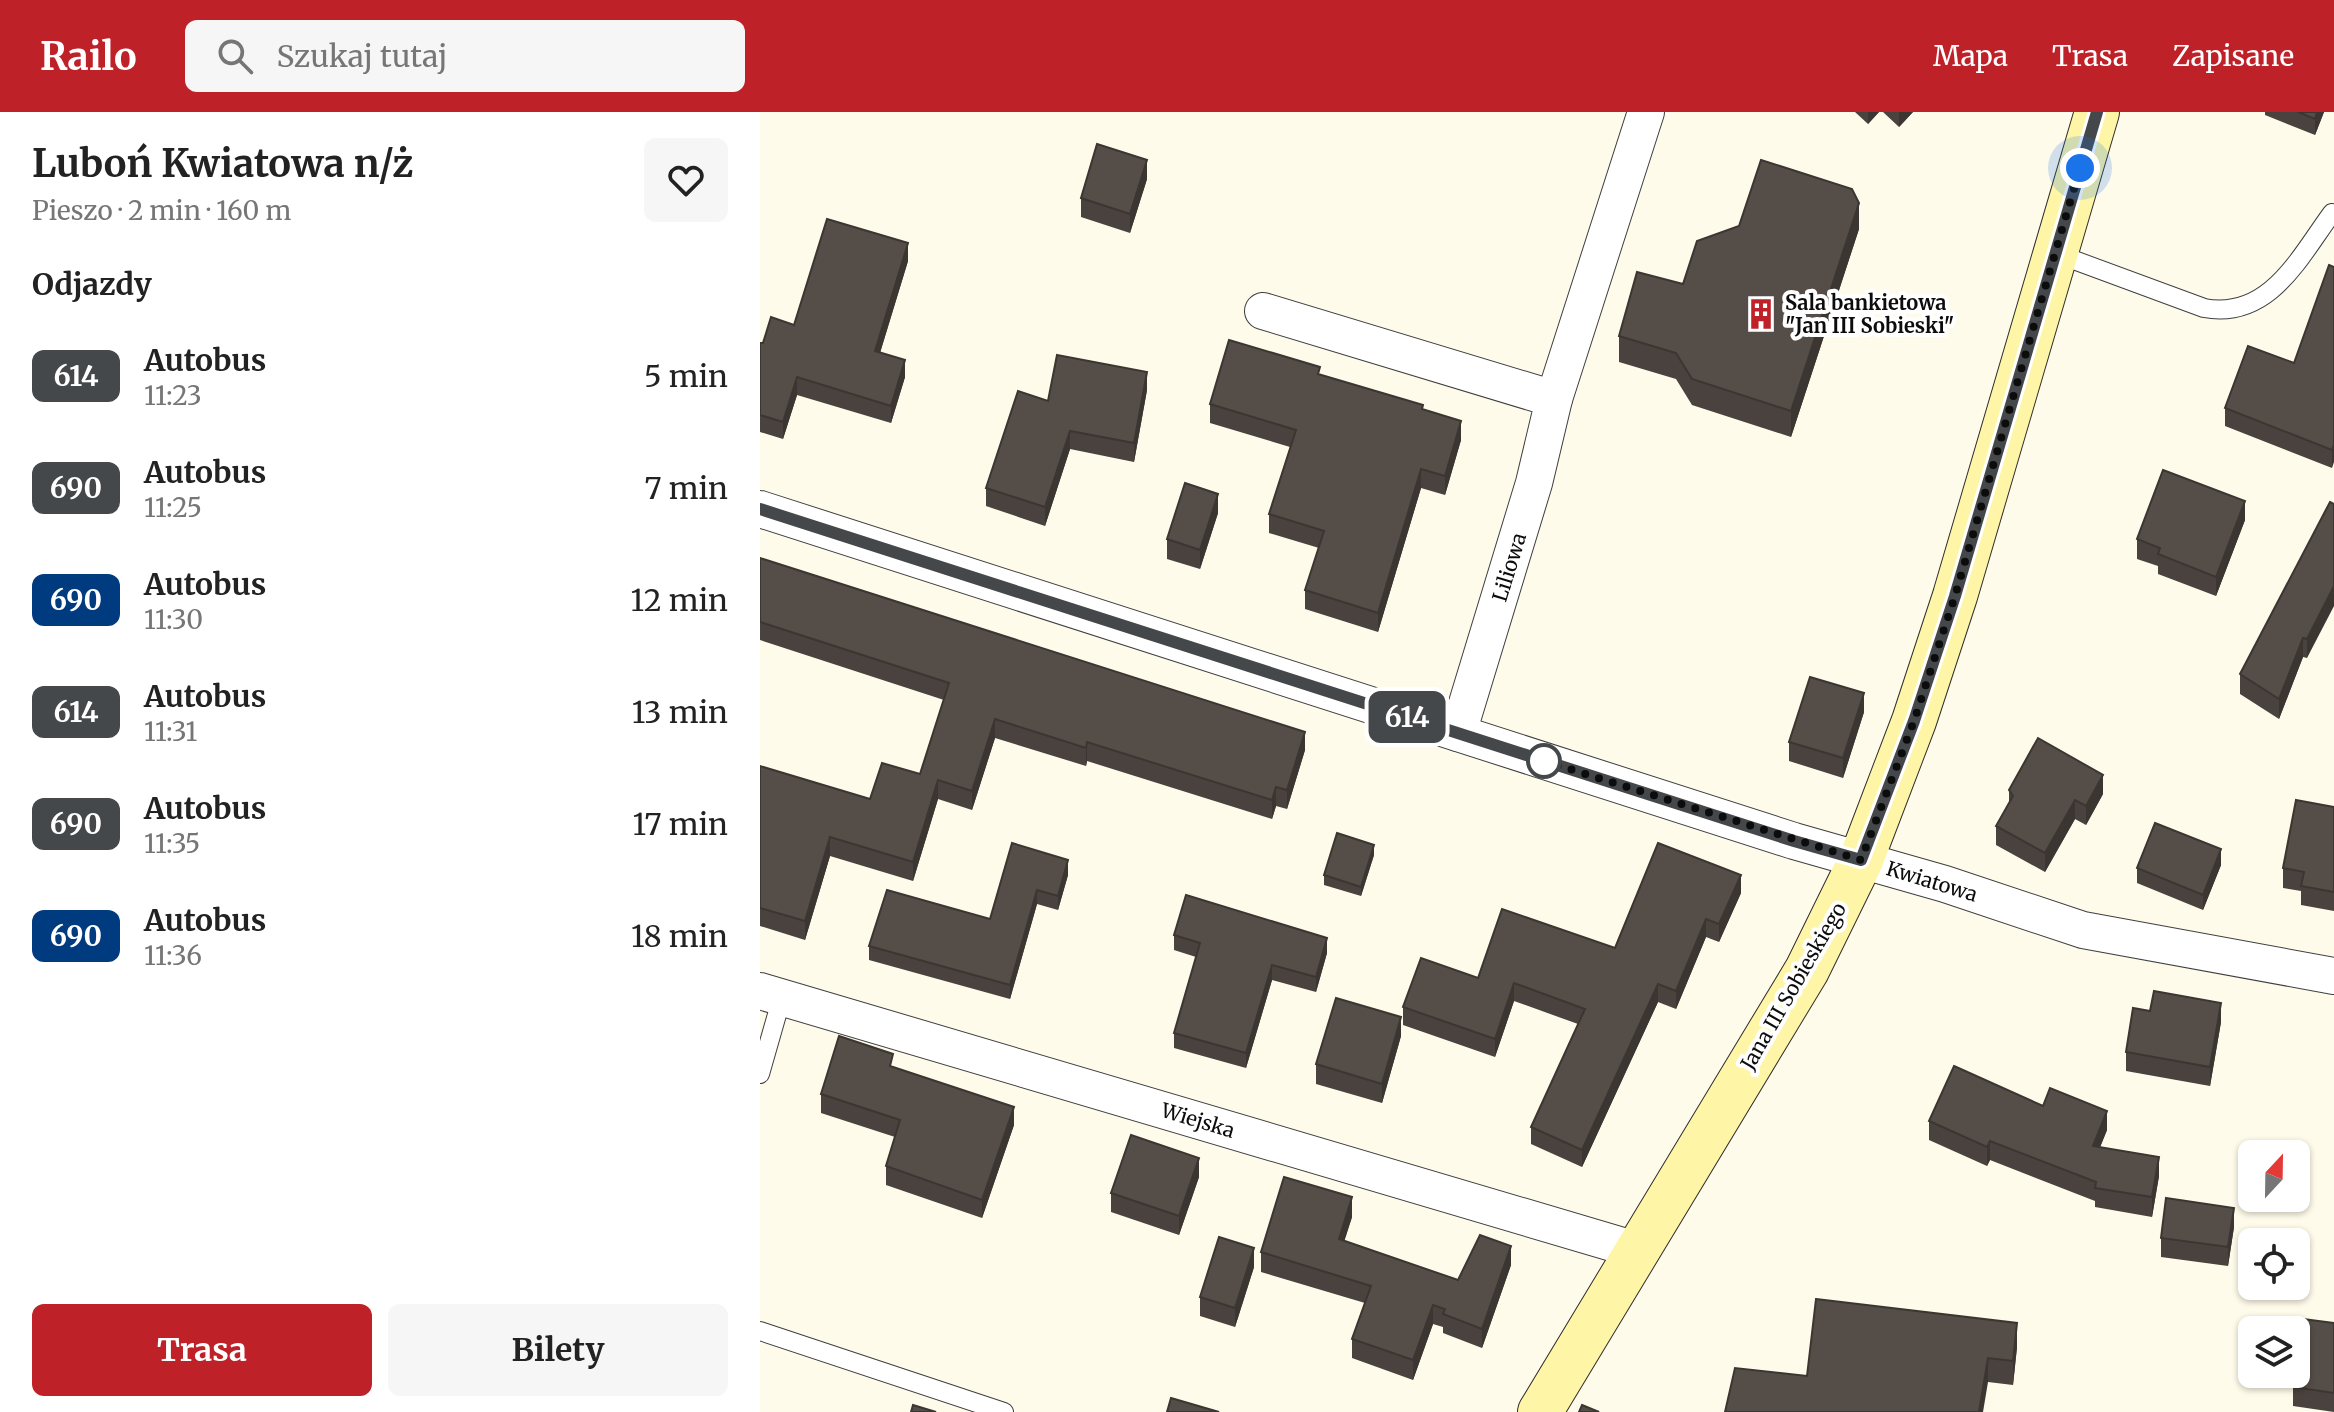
<!DOCTYPE html>
<html lang="pl">
<head>
<meta charset="utf-8">
<style>
  :root { --surface:#fff; --page:#f6f6f6; --text:#222; --muted:#767676; --accent:#bf2128 }
  body { margin:0; font-family:Merriweather,serif; background:var(--page); color:var(--text); height:100vh; display:flex; flex-direction:column; font-size:30px; white-space:nowrap }
  * { box-sizing:border-box; margin:0 }
  p { font-size:26px; color:var(--muted) }
  .icon { flex:none; width:44px; height:44px; fill:none; stroke:currentColor; stroke-width:2; stroke-linecap:round; stroke-linejoin:round }
  .map { position:relative; flex:1; overflow:hidden }
  .panel { display:flex; flex-direction:column; background:var(--surface); width:760px }
  .panel>* { flex:none }
  .badge { padding:0 16px; border-radius:12px; font-size:28px; line-height:52px }
  .needle { width:52px; rotate:22deg }
  .tools { position:absolute; left:1478px; top:1028px; display:grid; gap:16px }
  .tools a { display:grid; place-items:center; width:72px; height:72px; border-radius:12px; background:var(--surface); box-shadow:0 2px 6px #0004; font-size:40px }
  .you { position:absolute; width:40px; height:40px; margin:-20px; border:6px solid #fff; border-radius:50%; background:#1a73e8; box-shadow:0 0 0 12px #1a73e833 }
  .map>.badge { position:absolute; translate:-50% -50%; box-shadow:0 0 0 4px #fff }
  h2 { padding:0 32px; font-size:30px; line-height:72px }
  .round { display:grid; place-items:center; flex:none; width:84px; height:84px; border-radius:12px; background:var(--page) }
  .summary { display:flex; align-items:center; justify-content:space-between; height:136px; padding:0 32px }
  h1 { font-size:38px; font-weight:700; line-height:60px }
  .button { display:flex; gap:16px; margin-top:auto; padding:16px 32px }
  .button a { flex:1; height:92px; border-radius:12px; background:var(--accent); color:#fff; font-size:32px; font-weight:700; line-height:92px; text-align:center }
  .button a+a { background:var(--page); color:var(--text) }
  ul { padding:0; list-style:none }
  li { display:flex; align-items:center; gap:24px; height:112px; padding:0 32px }
  li div { flex:1 }
  li b { display:block; font-size:30px }
  li em { font-style:normal }
  li .badge { min-width:88px; font-weight:700; text-align:center }
  header { display:flex; align-items:center; gap:48px; box-sizing:border-box; height:112px; padding:0 40px; background:var(--accent); color:#fff }
  header strong { font-size:38px }
  nav { display:flex; gap:44px; margin-inline-start:auto; font-size:28px }
  .search { width:560px; height:72px; background:var(--page); display:flex; align-items:center; gap:20px; box-sizing:border-box; padding:0 28px; border-radius:12px; color:var(--muted); font-size:30px }
  main { display:flex; flex:1; min-height:0 }
  .map>svg:first-child { display:block }
  .lines { fill:none; stroke-linecap:round; stroke-linejoin:round }
  .lane-casing { stroke:#3f3f3f; stroke-width:20 }
  .street-casing { stroke:#3f3f3f; stroke-width:38 }
  .secondary-casing { stroke:#2e2e2e; stroke-width:46 }
  .lane { stroke:#fff; stroke-width:18 }
  .street { stroke:#fff; stroke-width:36 }
  .secondary { stroke:#fff5a6; stroke-width:44 }
  .wall { fill:#49423e }
  .shaded-wall { fill:#3c3632 }
  .building { fill:#554d48; stroke:#3c3632; stroke-width:2 }
  .line-casing { stroke:#fff; stroke-width:18 }
  .line { stroke:#45484a; stroke-width:12 }
  .walk { stroke:#0c0c0c; stroke-width:8; stroke-dasharray:0 14.4 }
  .stop-dot { fill:#fff; stroke:#45484a; stroke-width:4 }
  .labels { text-anchor:middle; dominant-baseline:central; stroke-width:8; stroke-linejoin:round; paint-order:stroke }
  .poi-label { font-size:20px; font-weight:bold; fill:#0c0c0c; stroke:#fff; text-anchor:start }
  .street-label { font-size:20px; fill:#0c0c0c; stroke:#fff }
</style>
</head>
<body>
<header>
<strong>Railo</strong>
<div class="search"><svg class="icon" aria-label="search" viewBox="0 0 24 24"><circle cx="10" cy="10" r="6"/><path d="M15 15l6 6"/></svg>Szukaj tutaj</div>
<nav><a>Mapa</a><a>Trasa</a><a>Zapisane</a></nav>
</header>
<main>
<section class="panel">
<div class="summary"><div><h1>Luboń Kwiatowa n/ż</h1><p>Pieszo · 2 min · 160 m</p></div><a class="round"><svg class="icon" aria-label="heart" viewBox="0 0 24 24"><path d="M12 20l-8-8c-3-5 5-10 8-4 3-6 11-1 8 4z"/></svg></a></div>
<h2>Odjazdy</h2>
<ul>
<li><span class="badge" style="background:#45484a;color:#fff">614</span><div><b>Autobus</b><p>11:23</p></div><em>5 min</em></li>
<li><span class="badge" style="background:#45484a;color:#fff">690</span><div><b>Autobus</b><p>11:25</p></div><em>7 min</em></li>
<li><span class="badge" style="background:#003b80;color:#fff">690</span><div><b>Autobus</b><p>11:30</p></div><em>12 min</em></li>
<li><span class="badge" style="background:#45484a;color:#fff">614</span><div><b>Autobus</b><p>11:31</p></div><em>13 min</em></li>
<li><span class="badge" style="background:#45484a;color:#fff">690</span><div><b>Autobus</b><p>11:35</p></div><em>17 min</em></li>
<li><span class="badge" style="background:#003b80;color:#fff">690</span><div><b>Autobus</b><p>11:36</p></div><em>18 min</em></li>
</ul>
<div class="button"><a>Trasa</a><a>Bilety</a></div>
</section>
<div class="map">
<svg width="1574" height="1300" viewBox="0 0 1574 1300">
  <rect width="100%" height="100%" fill="#fffbeb"/>
  <g class="lines">
    <defs>
      <g id="lane">
        <path d="M 1295,141 L 1444,196 C 1509,208 1539,146 1572,101"/>
        <polyline points="0,962 22,885"/>
        <polyline points="0,1219 244,1300"/>
      </g>
      <g id="street">
        <polyline points="503,199 794,287 774,371 698,621"/>
        <polyline points="794,287 886,0"/>
        <polyline points="0,397 1034,729 1185,772 1323,818 1574,864"/>
        <polyline points="0,879 876,1138"/>
      </g>
      <polyline id="secondary" points="780,1300 1047,858 1101,748 1154,609 1195,484 1337,0"/>
    </defs>
    <!-- lane casing -->
    <use href="#lane" class="lane-casing"/>
    <!-- street casing -->
    <use href="#street" class="street-casing"/>
    <!-- secondary casing -->
    <use href="#secondary" class="secondary-casing"/>
    <!-- lane -->
    <use href="#lane" class="lane"/>
    <!-- street -->
    <use href="#street" class="street"/>
    <!-- secondary -->
    <use href="#secondary" class="secondary"/>
  </g>
  <!-- wall -->
  <g class="wall">
    <polygon points="1095,0 1119,0 1108,12"/>
    <polygon points="1123,0 1153,0 1139,15"/>
    <polygon points="1505,0 1564,0 1555,23 1505,3"/>
    <polygon points="387,67 370,121 321,105 321,86"/>
    <polygon points="1099,117 1031,325 932,293 916,267 859,250 859,224 923,172"/>
    <polygon points="148,149 120,241 145,265 131,311 37,283 23,327 0,320 0,231 3,231"/>
    <polygon points="1574,155 1572,356 1465,314 1465,296 1534,251"/>
    <polygon points="560,263 663,298 701,328 685,383 661,376 618,520 545,497 545,478 559,436 509,421 509,402 530,335 450,311 450,292"/>
    <polygon points="387,278 374,350 310,337 285,414 226,394 226,376 288,289"/>
    <polygon points="1570,390 1547,546 1543,545 1519,607 1480,582 1480,562"/>
    <polygon points="458,401 440,457 407,447 407,427"/>
    <polygon points="1485,408 1456,484 1398,462 1398,454 1377,447 1377,427"/>
    <polygon points="0,446 545,638 527,697 516,694 512,707 327,649 326,654 235,626 212,698 178,687 153,769 70,744 45,828 0,814 0,654 110,687 160,662 184,588 0,528"/>
    <polygon points="1104,600 1083,666 1029,649 1029,630"/>
    <polygon points="1249,678 1343,682 1326,713 1315,707 1285,760 1236,733 1236,714 1249,692"/>
    <polygon points="1574,695 1574,799 1541,793 1541,779 1523,776 1523,756"/>
    <polygon points="252,731 308,763 298,798 277,792 250,887 109,848 109,834 230,807"/>
    <polygon points="614,743 601,784 564,773 564,763"/>
    <polygon points="1461,753 1443,798 1377,771 1377,756"/>
    <polygon points="981,781 959,830 946,825 916,897 898,890 822,1055 771,1032 771,1015 818,912 754,889 735,945 643,913 643,895 718,866 855,836"/>
    <polygon points="414,823 567,841 556,880 512,868 486,956 414,936 414,921 436,845 414,838"/>
    <polygon points="1461,910 1450,974 1366,959 1366,940"/>
    <polygon points="641,924 622,991 556,972 556,952"/>
    <polygon points="133,955 254,1013 222,1106 126,1073 126,1054 135,1025 61,1001 61,982"/>
    <polygon points="1283,994 1347,1018 1340,1035 1399,1064 1392,1105 1335,1095 1335,1089 1230,1048 1227,1054 1169,1028 1169,1009"/>
    <polygon points="439,1065 419,1123 351,1100 351,1081"/>
    <polygon points="592,1105 584,1129 698,1168 751,1153 722,1236 683,1221 683,1215 673,1212 653,1268 592,1246 592,1227 605,1191 501,1160 501,1140"/>
    <polygon points="1474,1115 1468,1154 1401,1145 1401,1126"/>
    <polygon points="494,1155 475,1215 440,1204 440,1185"/>
    <polygon points="1574,1211 1574,1300 1533,1294 1533,1275"/>
    <polygon points="1257,1235 1253,1273 1228,1270 1047,1264"/>
  </g>
  <!-- shaded-wall -->
  <g class="shaded-wall">
    <polygon points="1108,0 1119,0 1108,12"/>
    <polygon points="1139,0 1153,0 1139,15"/>
    <polygon points="1557,0 1564,0 1555,23 1555,7"/>
    <polygon points="387,48 387,67 370,121 370,102"/>
    <polygon points="1099,91 1099,117 1031,325 1031,299"/>
    <polygon points="148,131 148,149 115,257 115,239"/>
    <polygon points="145,248 145,265 131,311 131,294"/>
    <polygon points="387,260 387,278 374,350 374,331"/>
    <polygon points="37,265 37,283 23,327 23,310"/>
    <polygon points="701,309 701,328 685,383 685,364"/>
    <polygon points="310,319 310,337 285,414 285,395"/>
    <polygon points="1574,332 1574,350 1572,356 1572,338"/>
    <polygon points="661,357 661,376 618,520 618,501"/>
    <polygon points="458,382 458,401 440,457 440,438"/>
    <polygon points="1485,389 1485,408 1456,484 1456,465"/>
    <polygon points="1574,474 1574,494 1547,546 1547,527"/>
    <polygon points="1543,526 1543,545 1519,607 1519,587"/>
    <polygon points="1104,581 1104,600 1083,666 1083,646"/>
    <polygon points="235,607 235,626 212,698 212,679"/>
    <polygon points="545,620 545,638 527,697 527,678"/>
    <polygon points="327,630 327,649 326,654 326,636"/>
    <polygon points="1343,663 1343,682 1326,713 1326,694"/>
    <polygon points="178,668 178,687 153,769 153,750"/>
    <polygon points="516,675 516,694 512,707 512,688"/>
    <polygon points="1315,688 1315,707 1285,760 1285,741"/>
    <polygon points="70,725 70,744 45,828 45,809"/>
    <polygon points="614,733 614,743 601,784 601,775"/>
    <polygon points="1461,737 1461,753 1443,798 1443,783"/>
    <polygon points="308,748 308,763 298,798 298,784"/>
    <polygon points="981,763 981,781 959,830 959,812"/>
    <polygon points="277,778 277,792 250,887 250,873"/>
    <polygon points="946,807 946,825 916,897 916,879"/>
    <polygon points="567,826 567,841 556,880 556,865"/>
    <polygon points="512,853 512,868 486,956 486,941"/>
    <polygon points="754,871 754,889 735,945 735,927"/>
    <polygon points="898,872 898,890 822,1055 822,1038"/>
    <polygon points="1461,891 1461,910 1450,974 1450,955"/>
    <polygon points="641,905 641,924 622,991 622,972"/>
    <polygon points="254,995 254,1013 222,1106 222,1088"/>
    <polygon points="1347,999 1347,1018 1333,1053 1333,1034"/>
    <polygon points="1230,1029 1230,1048 1227,1054 1227,1035"/>
    <polygon points="1399,1045 1399,1064 1392,1105 1392,1085"/>
    <polygon points="439,1046 439,1065 419,1123 419,1104"/>
    <polygon points="592,1085 592,1105 579,1146 579,1127"/>
    <polygon points="1474,1096 1474,1115 1468,1154 1468,1135"/>
    <polygon points="751,1134 751,1153 722,1236 722,1217"/>
    <polygon points="494,1136 494,1155 475,1215 475,1196"/>
    <polygon points="673,1193 673,1212 653,1268 653,1248"/>
    <polygon points="1257,1211 1257,1235 1253,1273 1253,1249"/>
    <polygon points="1228,1246 1228,1270 1223,1300 1219,1300"/>
  </g>
  <!-- building -->
  <g class="building">
    <polygon points="1538,0 1557,0 1555,7"/>
    <polygon points="337,32 387,48 370,102 321,86"/>
    <polygon points="1001,48 1092,77 1099,91 1031,299 932,267 916,241 859,224 877,160 923,172 937,129 979,114"/>
    <polygon points="67,107 148,131 115,239 145,248 131,294 37,265 23,310 0,303 0,231 3,231 11,205 34,213"/>
    <polygon points="1569,153 1574,155 1574,332 1572,338 1465,296 1488,234 1534,251"/>
    <polygon points="469,228 560,255 558,262 663,293 662,297 701,309 685,364 661,357 618,501 545,478 564,419 509,402 536,318 450,292"/>
    <polygon points="297,243 387,260 374,331 310,319 285,395 226,376 258,279 288,289"/>
    <polygon points="1403,358 1485,389 1456,465 1398,442 1400,436 1377,427"/>
    <polygon points="425,371 458,382 440,438 407,427"/>
    <polygon points="1570,390 1574,392 1574,474 1547,527 1543,526 1519,587 1480,562"/>
    <polygon points="0,446 545,620 527,678 516,675 512,688 327,630 326,636 235,607 212,679 178,668 153,750 70,725 45,809 0,796 0,654 110,687 122,651 160,662 189,571 0,510"/>
    <polygon points="1050,565 1104,581 1083,646 1029,630"/>
    <polygon points="1278,626 1343,663 1326,694 1315,688 1285,741 1236,714 1253,684 1249,678"/>
    <polygon points="1536,688 1574,695 1574,780 1541,774 1544,760 1523,756"/>
    <polygon points="1395,711 1461,737 1443,783 1377,756"/>
    <polygon points="577,721 614,733 601,775 564,763"/>
    <polygon points="252,731 308,748 298,784 277,778 250,873 109,834 127,778 230,807"/>
    <polygon points="898,731 981,763 959,812 946,807 916,879 898,872 822,1038 771,1015 825,897 754,871 735,927 643,895 661,846 718,866 742,797 855,836"/>
    <polygon points="426,783 567,826 556,865 512,853 486,941 414,921 440,831 414,823"/>
    <polygon points="1394,879 1461,891 1450,955 1366,940 1373,896 1390,899"/>
    <polygon points="576,886 641,905 622,972 556,952"/>
    <polygon points="79,924 133,942 130,954 254,995 222,1088 126,1054 140,1008 61,982"/>
    <polygon points="1194,954 1283,994 1290,976 1347,999 1333,1034 1399,1045 1392,1085 1335,1076 1336,1070 1230,1029 1227,1035 1169,1009"/>
    <polygon points="371,1023 439,1046 419,1104 351,1081"/>
    <polygon points="524,1065 592,1085 579,1127 698,1168 720,1123 751,1134 722,1217 683,1202 685,1197 673,1193 653,1248 592,1227 611,1174 501,1140"/>
    <polygon points="1406,1086 1474,1096 1468,1135 1401,1126"/>
    <polygon points="459,1125 494,1136 475,1196 440,1185"/>
    <polygon points="1056,1187 1257,1211 1253,1249 1228,1246 1219,1300 965,1300 975,1256 1047,1264"/>
    <polygon points="1543,1207 1574,1211 1574,1281 1533,1275"/>
    <polygon points="411,1286 459,1300 407,1300"/>
    <polygon points="153,1293 176,1300 151,1300"/>
    <polygon points="822,1293 839,1300 819,1300"/>
  </g>
  <g class="lines">
    <defs>
      <polyline id="line" points="0,397 1034,729 1101,748 1154,609 1195,484 1337,0"/>
    </defs>
    <!-- line casing -->
    <use href="#line" class="line-casing"/>
    <!-- line -->
    <use href="#line" class="line"/>
    <!-- walk -->
    <polyline class="walk" points="784,649 1101,748 1154,609 1195,484 1320,56"/>
  </g>
  <!-- icons -->
  <defs>
    <symbol id="building-bare" viewBox="-9 -9 18 18"><path d="M-4-6H4V6H1V3H-1V6H-4ZM-2.5-4.3h1.7v1.8h-1.7ZM.8-4.3h1.7v1.8H.8ZM-2.5-1h1.7V.8h-1.7ZM.8-1h1.7V.8H.8Z" fill="#bf2128" stroke="#fff" stroke-width="2.5" paint-order="stroke"/></symbol>
  </defs>
  <g fill-rule="evenodd">
    <use href="#building-bare" x="979" y="180" width="44" height="44"/>
  </g>
  <!-- markers -->
  <circle class="stop-dot" cx="784" cy="649" r="16"/>
  <g class="labels">
    <!-- poi labels -->
    <g class="poi-label">
      <text x="1025" y="190">Sala bankietowa<tspan x="1025" dy="23">"Jan III Sobieski"</tspan></text>
    </g>
    <!-- street labels -->
    <g class="street-label">
      <text transform="translate(749 455) rotate(-73)">Liliowa</text>
      <text transform="translate(1172 769) rotate(17)">Kwiatowa</text>
      <text transform="translate(1033 874) rotate(-60)">Jana III Sobieskiego</text>
      <text transform="translate(438 1008) rotate(17)">Wiejska</text>
    </g>
  </g>
</svg>
<div class="tools">
<a><svg class="needle" viewBox="-14 -14 28 28"><path d="M0-13l5 13h-10z" fill="#e53935"/><path d="M0 13l5-13h-10z" fill="#767676"/></svg></a>
<a><svg class="icon" aria-label="locate" viewBox="0 0 24 24"><circle cx="12" cy="12" r="6"/><path d="M12 2v4M12 18v4M2 12h4M18 12h4"/></svg></a>
<a><svg class="icon" aria-label="layers" viewBox="0 0 24 24"><path d="M12 4l9 5-9 5-9-5zM3 14l9 5 9-5"/></svg></a>
</div>
<div class="you" style="left:1320px;top:56px"></div>
<b class="badge" style="left:647px;top:605px;background:#45484a;color:#fff">614</b>
</div>
</main>
</body>
</html>
